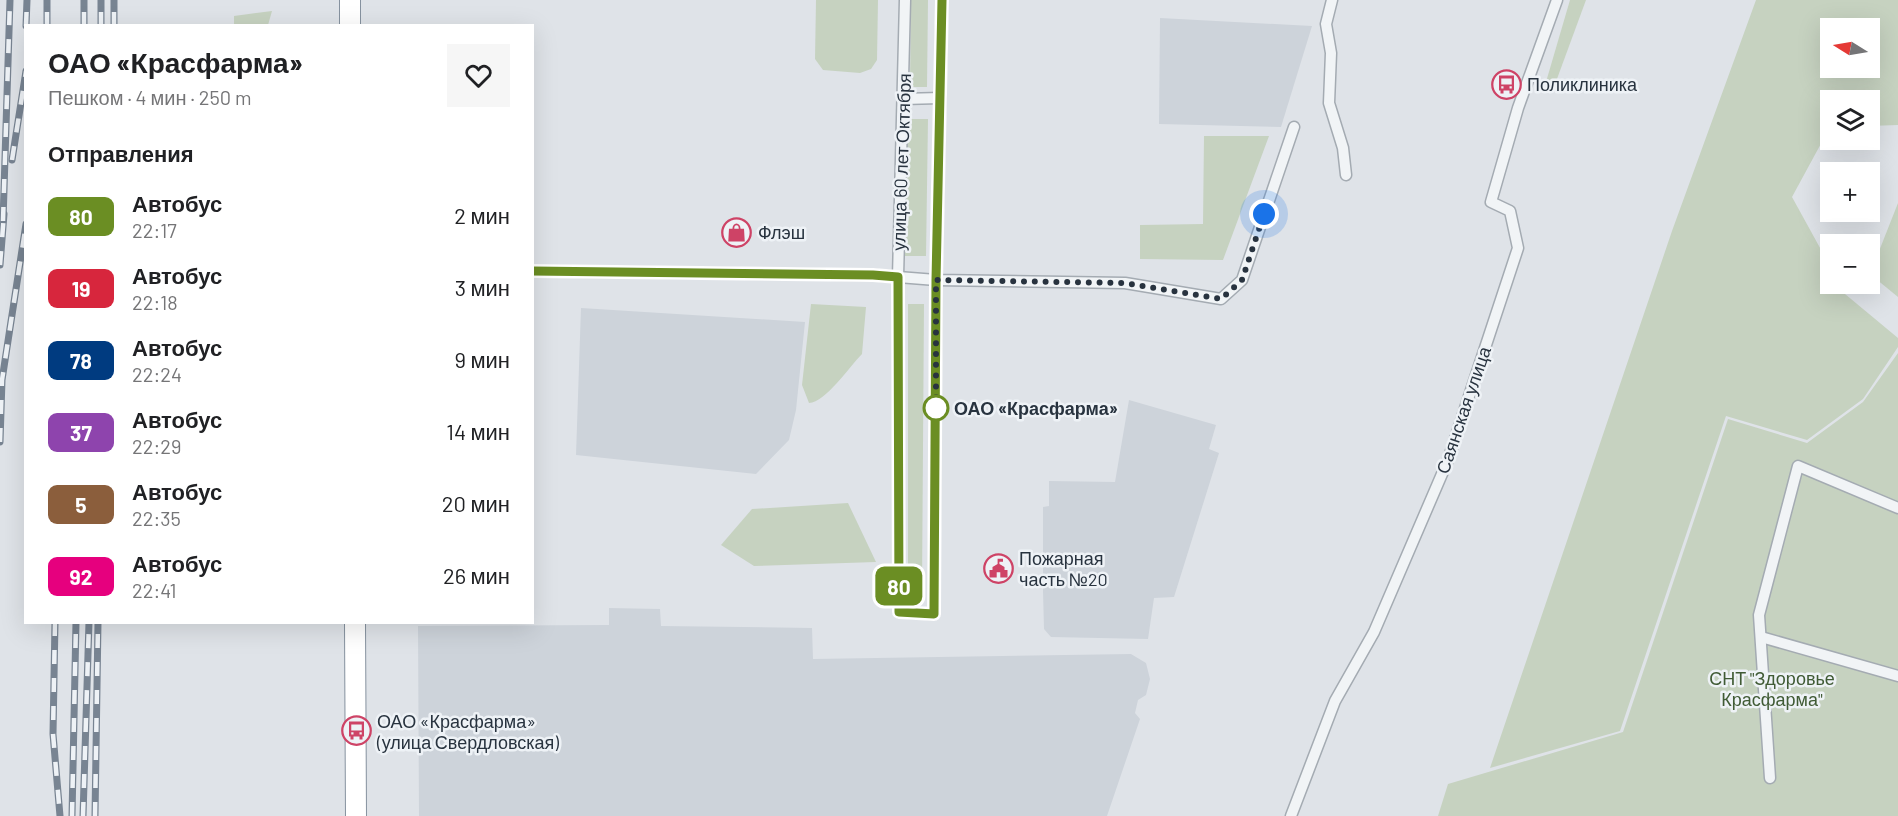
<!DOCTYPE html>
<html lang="ru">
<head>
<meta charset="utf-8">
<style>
  :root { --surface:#fff; --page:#f6f6f6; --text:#202124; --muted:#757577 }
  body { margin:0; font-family:Barlow,sans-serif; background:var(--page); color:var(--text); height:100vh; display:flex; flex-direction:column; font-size:22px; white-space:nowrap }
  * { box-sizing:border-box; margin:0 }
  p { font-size:20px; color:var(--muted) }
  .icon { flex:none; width:33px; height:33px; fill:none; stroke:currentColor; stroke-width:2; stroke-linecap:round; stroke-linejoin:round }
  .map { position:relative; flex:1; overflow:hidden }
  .sheet { position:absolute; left:24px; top:24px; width:510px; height:600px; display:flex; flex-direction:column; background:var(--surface); border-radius:0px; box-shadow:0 6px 24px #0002 }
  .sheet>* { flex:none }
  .badge { padding:0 12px; border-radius:9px; font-size:21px; line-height:39px }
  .needle { width:39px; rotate:281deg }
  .tools { position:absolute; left:1820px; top:18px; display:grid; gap:12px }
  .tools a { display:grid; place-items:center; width:60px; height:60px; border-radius:0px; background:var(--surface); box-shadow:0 6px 24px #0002; font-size:30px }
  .you { position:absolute; width:30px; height:30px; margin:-15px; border:4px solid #fff; border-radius:50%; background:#1a73e8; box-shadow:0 0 0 9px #1a73e833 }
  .map>.badge { position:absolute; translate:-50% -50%; box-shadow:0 0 0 3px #fff }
  h2 { padding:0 24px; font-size:22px; line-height:54px }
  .round { display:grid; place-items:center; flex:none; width:63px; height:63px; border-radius:0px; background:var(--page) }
  .summary { display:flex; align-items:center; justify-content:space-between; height:102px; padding:0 24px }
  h1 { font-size:28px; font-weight:700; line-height:45px }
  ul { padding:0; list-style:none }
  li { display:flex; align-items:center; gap:18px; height:72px; padding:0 24px }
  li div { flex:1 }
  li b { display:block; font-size:22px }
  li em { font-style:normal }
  li .badge { min-width:66px; font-weight:700; text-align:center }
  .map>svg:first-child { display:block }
  .built { fill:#cdd3da }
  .green { fill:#c6d2c0; fill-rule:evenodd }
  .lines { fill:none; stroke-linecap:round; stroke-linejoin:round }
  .street-casing { stroke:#a4abb2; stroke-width:13 }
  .highway-casing { stroke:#86929f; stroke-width:22 }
  .street { stroke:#f1f4f6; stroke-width:10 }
  .highway { stroke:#fff; stroke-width:20 }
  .rail-casing { stroke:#788492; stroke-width:7 }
  .rail { stroke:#eef2f6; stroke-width:4.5; stroke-dasharray:14; stroke-linecap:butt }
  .line-casing { stroke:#fff; stroke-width:14 }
  .line { stroke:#6b8e23; stroke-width:9 }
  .walk { stroke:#28333f; stroke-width:6; stroke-dasharray:0 10.8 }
  .stop-dot { fill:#fff; stroke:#6b8e23; stroke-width:3 }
  .labels { text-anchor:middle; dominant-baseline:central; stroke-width:5; stroke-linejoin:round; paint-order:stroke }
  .poi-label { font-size:18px; fill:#28333f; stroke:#eef2f6; text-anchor:start }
  .street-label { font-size:18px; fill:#28333f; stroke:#eef2f6 }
  .stop-label { font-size:18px; font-weight:bold; fill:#28333f; stroke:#eef2f6; text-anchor:start }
  .park-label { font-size:18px; fill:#405b35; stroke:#eef2f6 }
</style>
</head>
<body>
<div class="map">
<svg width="1898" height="816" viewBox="0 0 1898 816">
  <rect width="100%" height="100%" fill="#dfe3e8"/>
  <!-- built -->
  <g class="built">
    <polygon points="1160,18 1312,26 1281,127 1159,124"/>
    <polygon points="581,308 805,322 796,410 789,440 756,474 576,455"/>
    <polygon points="1129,400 1216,425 1209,449 1219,453 1174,597 1154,598 1148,639 1051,637 1044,629 1043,591 1043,507 1049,506 1049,481 1115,482"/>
    <polygon points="609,608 660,609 661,626 812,628 813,659 1131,654 1146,663 1150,679 1146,695 1138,700 1135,713 1140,719 1107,816 419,816 418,626 609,625"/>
  </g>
  <!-- green -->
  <g class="green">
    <polygon points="816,0 878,0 877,60 871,69 860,73 823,70 815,59"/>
    <polygon points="911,0 928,0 927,87 910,87"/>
    <polygon points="1570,0 1586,0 1554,87 1546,82"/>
    <path d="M 1756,0 L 1898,0 L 1898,125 L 1869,126 L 1869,100 L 1830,100 L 1830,127 L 1792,197 L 1830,266 L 1830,284 L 1839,284 L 1845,294 L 1898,338 L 1898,347 L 1863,399 L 1807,440 L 1726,416 L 1620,731 L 1490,768 L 1672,231 ZM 1830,28 L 1869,28 L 1869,68 L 1830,68 Z"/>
    <polygon points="272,11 268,25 234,25 234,16"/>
    <polygon points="907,119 928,119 926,256 905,256"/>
    <polygon points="1204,136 1269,136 1223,260 1140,259 1140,225 1203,224"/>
    <polygon points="1898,203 1898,297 1870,274"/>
    <path d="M 811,304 L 866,307 L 862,354 C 849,367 826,402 809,403 L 802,385 Z"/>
    <polygon points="908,304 924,304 922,588 908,588"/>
    <polygon points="1898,353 1898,816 1438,816 1448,784 1623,732 1728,419 1807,443 1863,402"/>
    <polygon points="848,503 876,562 754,566 721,545 752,509"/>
  </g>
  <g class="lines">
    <defs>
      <g id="street">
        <polyline points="905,0 898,277 899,612 934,614 936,280 942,0"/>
        <polyline points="1332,0 1326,24 1331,53 1329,103 1343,148 1346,175"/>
        <polyline points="903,99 940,98"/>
        <polyline points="532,271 873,275 936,280 1125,283 1221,299 1242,280 1294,127"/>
        <polyline points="1761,637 1898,676"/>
        <polyline points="1770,778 1759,615 1798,466 1898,508"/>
        <polyline points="1291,816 1335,701 1374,632 1448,460 1518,248 1510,211 1491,202 1518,108 1557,0"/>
      </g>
      <g id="highway">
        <polyline points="350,0 350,26"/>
        <polyline points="355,622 356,816"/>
      </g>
    </defs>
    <!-- street casing -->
    <use href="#street" class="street-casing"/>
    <!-- highway casing -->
    <use href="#highway" class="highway-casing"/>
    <!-- street -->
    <use href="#street" class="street"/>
    <!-- highway -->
    <use href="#highway" class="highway"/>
    <defs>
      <g id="rail">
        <polyline points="26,26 27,0"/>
        <polyline points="47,26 47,0"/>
        <polyline points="84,26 84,0"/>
        <polyline points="101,26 101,0"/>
        <polyline points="114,26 114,0"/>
        <polyline points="12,160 26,71"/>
        <polyline points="3,221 10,0"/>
        <polyline points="0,265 4,214"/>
        <polyline points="0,442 2,380 26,224"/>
        <polyline points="55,622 53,734 60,816"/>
        <polyline points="72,816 76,622"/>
        <polyline points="83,816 89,622"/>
        <polyline points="95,816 98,622"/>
      </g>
    </defs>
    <!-- rail casing -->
    <use href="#rail" class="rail-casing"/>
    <!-- rail -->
    <use href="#rail" class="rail"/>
  </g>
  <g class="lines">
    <defs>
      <polyline id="line" points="532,271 873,275 898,277 899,612 934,614 936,280 942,0"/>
    </defs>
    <!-- line casing -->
    <use href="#line" class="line-casing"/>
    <!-- line -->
    <use href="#line" class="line"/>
    <!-- walk -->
    <polyline class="walk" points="936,408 936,280 1125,283 1221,299 1242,280 1264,214"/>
  </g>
  <!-- icons -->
  <defs>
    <symbol id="bus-ring" viewBox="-11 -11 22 22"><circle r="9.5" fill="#eef2f6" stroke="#ce4366" stroke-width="1.5"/><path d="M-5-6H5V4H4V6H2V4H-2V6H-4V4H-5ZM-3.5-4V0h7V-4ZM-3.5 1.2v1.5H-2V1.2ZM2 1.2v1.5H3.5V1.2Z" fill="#ce4366"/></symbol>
    <symbol id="shop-ring" viewBox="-11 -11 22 22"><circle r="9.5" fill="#eef2f6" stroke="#ce4366" stroke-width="1.5"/><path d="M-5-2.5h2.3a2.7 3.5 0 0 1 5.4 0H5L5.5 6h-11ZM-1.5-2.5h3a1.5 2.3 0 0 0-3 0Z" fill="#ce4366"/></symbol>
    <symbol id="civic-ring" viewBox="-11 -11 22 22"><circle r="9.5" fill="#eef2f6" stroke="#ce4366" stroke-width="1.5"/><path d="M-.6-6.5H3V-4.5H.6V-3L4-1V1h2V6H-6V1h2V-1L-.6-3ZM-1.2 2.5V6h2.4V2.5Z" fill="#ce4366"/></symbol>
  </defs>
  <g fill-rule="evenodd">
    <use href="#bus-ring" x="1490" y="68" width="33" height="33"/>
    <use href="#shop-ring" x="720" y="216" width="33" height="33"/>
    <use href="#civic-ring" x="982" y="552" width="33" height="33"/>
    <use href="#bus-ring" x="340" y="714" width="33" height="33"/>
  </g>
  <!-- markers -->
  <circle class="stop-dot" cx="936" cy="408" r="12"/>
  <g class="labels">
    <!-- poi labels -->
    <g class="poi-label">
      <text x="1527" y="84">Поликлиника</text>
      <text x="758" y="232">Флэш</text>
      <text x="1019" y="558">Пожарная<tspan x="1019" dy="21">часть №20</tspan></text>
      <text x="377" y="721">ОАО «Красфарма»<tspan x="377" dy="21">(улица Свердловская)</tspan></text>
    </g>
    <!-- street labels -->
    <g class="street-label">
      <text transform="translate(901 162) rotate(-88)">улица 60 лет Октября</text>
      <text transform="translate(1463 410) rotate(-71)">Саянская улица</text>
    </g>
    <!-- stop labels -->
    <g class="stop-label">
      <text x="954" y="408">ОАО «Красфарма»</text>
    </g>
    <!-- park labels -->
    <g class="park-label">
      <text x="1772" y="678">СНТ "Здоровье<tspan x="1772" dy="21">Красфарма"</tspan></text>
    </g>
  </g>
</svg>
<div class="tools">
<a><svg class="needle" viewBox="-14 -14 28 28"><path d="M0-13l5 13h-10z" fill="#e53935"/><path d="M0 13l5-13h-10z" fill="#757577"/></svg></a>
<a><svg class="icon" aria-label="layers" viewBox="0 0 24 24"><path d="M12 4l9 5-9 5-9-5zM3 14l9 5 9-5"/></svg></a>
<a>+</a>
<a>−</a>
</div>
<div class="you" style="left:1264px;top:214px"></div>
<b class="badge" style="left:899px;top:586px;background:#6b8e23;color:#fff">80</b>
<section class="sheet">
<div class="summary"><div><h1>ОАО «Красфарма»</h1><p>Пешком · 4 мин · 250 m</p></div><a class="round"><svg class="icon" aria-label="heart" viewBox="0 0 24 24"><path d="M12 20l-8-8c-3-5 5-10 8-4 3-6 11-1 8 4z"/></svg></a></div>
<h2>Отправления</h2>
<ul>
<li><span class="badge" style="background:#6b8e23;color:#fff">80</span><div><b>Автобус</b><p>22:17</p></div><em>2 мин</em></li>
<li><span class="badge" style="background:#d7263d;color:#fff">19</span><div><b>Автобус</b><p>22:18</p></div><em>3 мин</em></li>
<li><span class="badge" style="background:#003b80;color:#fff">78</span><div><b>Автобус</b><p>22:24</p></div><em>9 мин</em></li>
<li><span class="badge" style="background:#8e44ad;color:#fff">37</span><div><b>Автобус</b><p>22:29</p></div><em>14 мин</em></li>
<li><span class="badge" style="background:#8b5e3c;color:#fff">5</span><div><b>Автобус</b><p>22:35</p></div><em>20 мин</em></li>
<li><span class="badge" style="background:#e6007e;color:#fff">92</span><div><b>Автобус</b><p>22:41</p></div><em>26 мин</em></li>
</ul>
</section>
</div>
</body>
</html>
